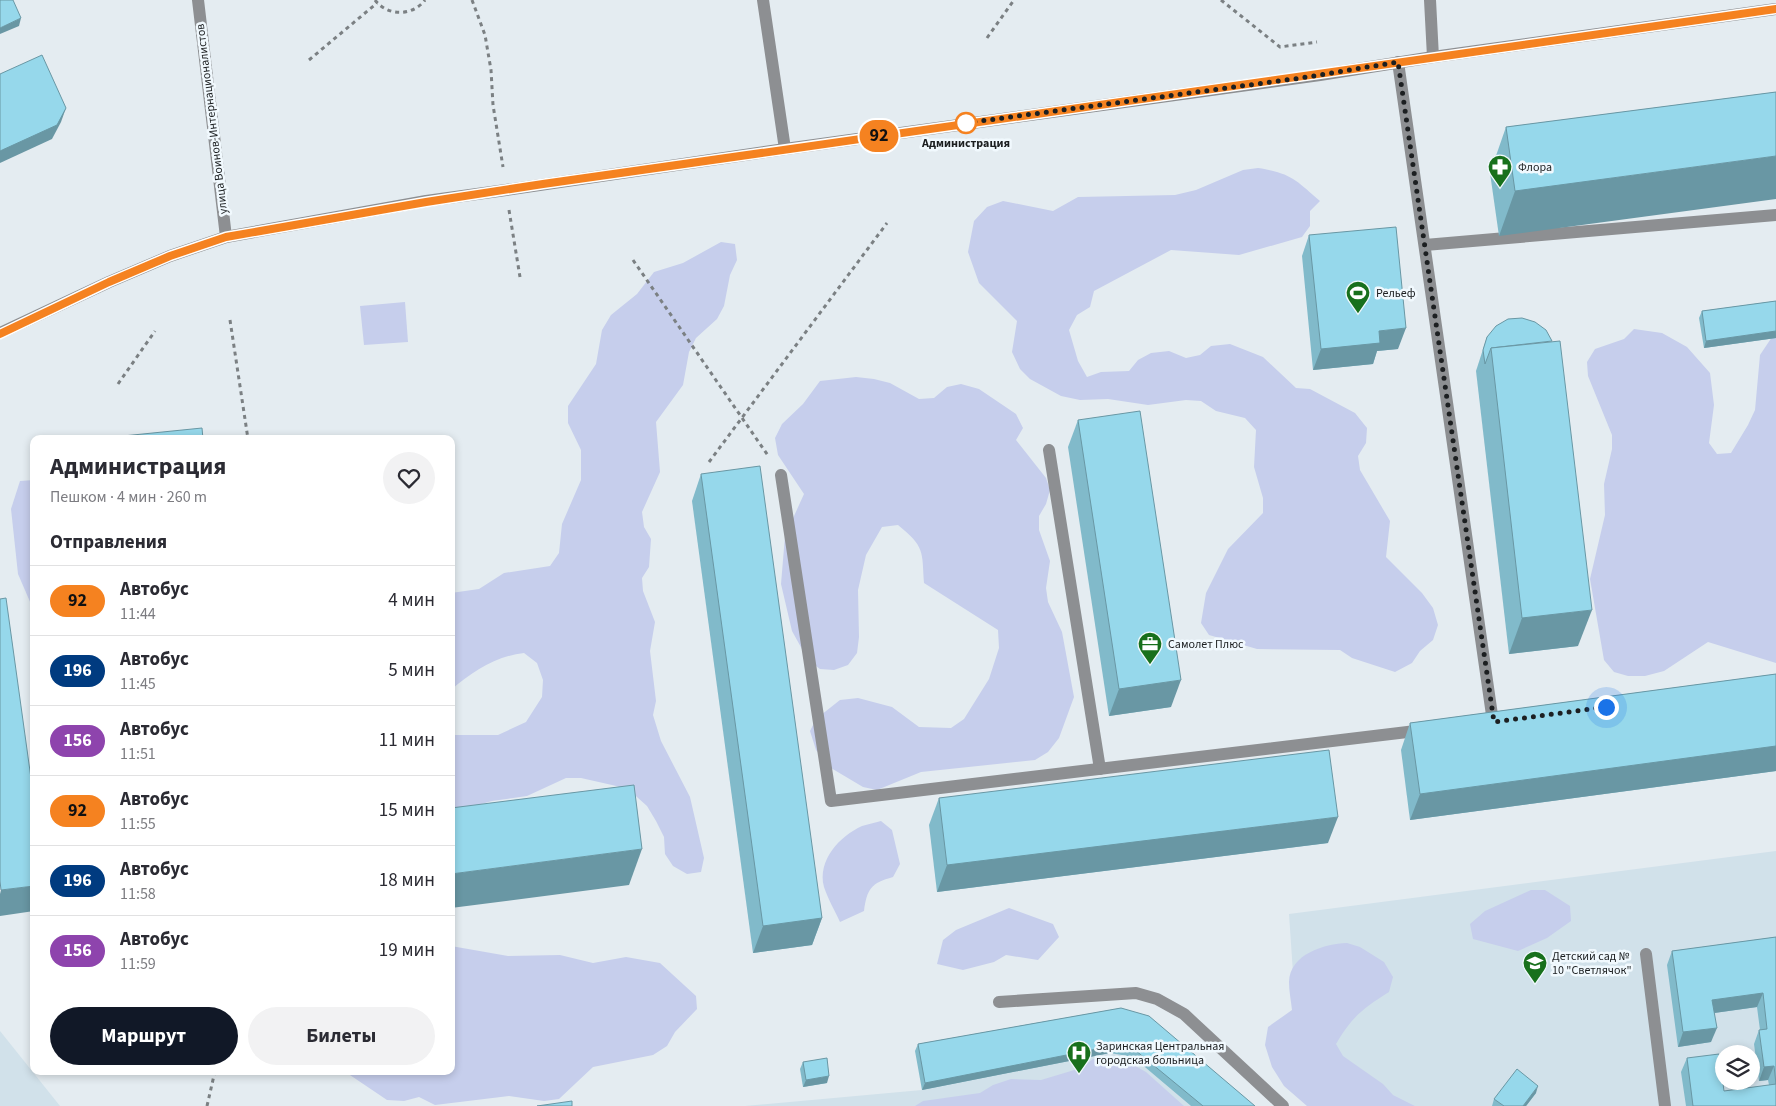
<!DOCTYPE html>
<html lang="ru">
<head>
<meta charset="utf-8">
<style>
  :root { --surface:#fff; --page:#f2f2f3; --text:#2b2b33; --muted:#7c7c81; --line:#e1e1e2; --accent:#111827 }
  body { margin:0; font-family:"Source Sans 3",sans-serif; background:var(--page); color:var(--text); height:100vh; display:flex; flex-direction:column; font-size:19px; white-space:nowrap }
  * { box-sizing:border-box; margin:0 }
  p { font-size:16px; color:var(--muted) }
  .icon { flex:none; width:28px; height:28px; fill:none; stroke:currentColor; stroke-width:2; stroke-linecap:round; stroke-linejoin:round }
  .map { position:relative; flex:1; overflow:hidden }
  .panel { position:absolute; left:30px; top:435px; width:425px; height:640px; display:flex; flex-direction:column; background:var(--surface); border-radius:10px; box-shadow:0 2px 8px #0003 }
  .panel>* { flex:none }
  .badge { padding:0 10px; border-radius:16px; font-size:18px; line-height:32px }
  .fabs { position:absolute; left:1715px; top:1045px; display:grid; gap:10px }
  .fabs a { display:grid; place-items:center; width:45px; height:45px; border-radius:50%; background:var(--surface); box-shadow:0 2px 8px #0003; font-size:25px }
  .you { position:absolute; width:25px; height:25px; margin:-12px; border:4px solid #fff; border-radius:50%; background:#1a73e8; box-shadow:0 0 0 8px #1a73e833 }
  .map>.badge { position:absolute; translate:-50% -50%; box-shadow:0 0 0 2px #fff }
  h2 { padding:0 20px; font-size:19px; line-height:45px }
  .round { display:grid; place-items:center; flex:none; width:52px; height:52px; border-radius:26px; background:var(--page) }
  .headline { display:flex; align-items:center; justify-content:space-between; height:85px; padding:0 20px }
  h1 { font-size:24px; font-weight:700; line-height:38px }
  .action { display:flex; gap:10px; margin-top:auto; padding:10px 20px }
  .action a { flex:1; height:58px; border-radius:30px; background:var(--accent); color:#fff; font-size:20px; font-weight:700; line-height:58px; text-align:center }
  .action a+a { background:var(--page); color:var(--text) }
  ul { padding:0; list-style:none }
  li { display:flex; align-items:center; gap:15px; height:70px; padding:0 20px; border-top:1px solid var(--line) }
  li div { flex:1 }
  li b { display:block; font-size:19px }
  li em { font-style:normal }
  li .badge { min-width:55px; font-weight:700; text-align:center }
  .map>svg:first-child { display:block }
  .built { fill:#d1e1ea; fill-rule:evenodd }
  .green { fill:#c6ceec }
  .lines { fill:none; stroke-linecap:round; stroke-linejoin:round }
  .path { stroke:#7b8083; stroke-width:3; stroke-dasharray:4 4; stroke-linecap:butt }
  .service { stroke:#8d8f92; stroke-width:12 }
  .minor { stroke:#8d8f92; stroke-width:12 }
  .tertiary { stroke:#8d8f92; stroke-width:12 }
  .wall { fill:#81baca }
  .shaded-wall { fill:#6997a4 }
  .building { fill:#96d8eb; stroke:#6997a4 }
  .line-casing { stroke:#fff; stroke-width:11 }
  .line { stroke:#f58220; stroke-width:8 }
  .walk { stroke:#1c1f21; stroke-width:5; stroke-dasharray:0 9 }
  .stop-dot { fill:#fff; stroke:#f58220; stroke-width:2.5 }
  .labels { text-anchor:middle; dominant-baseline:central; stroke-width:5; stroke-linejoin:round; paint-order:stroke }
  .street-label { font-size:12px; fill:#1c1f21; stroke:#f1f9fe }
  .stop-label { font-size:12px; font-weight:bold; fill:#1c1f21; stroke:#f1f9fe }
  .poi-label { font-size:12px; fill:#1c1f21; stroke:#f1f9fe; text-anchor:start }
</style>
</head>
<body>
<div class="map">
<svg width="1776" height="1106" viewBox="0 0 1776 1106">
  <rect width="100%" height="100%" fill="#e4ecf1"/>
  <!-- built -->
  <g class="built">
    <path d="M 1776,851 L 1776,1106 L 1349,1106 L 1300,1076 L 1289,914 ZM 1724,1054 L 1751,1054 L 1751,1081 L 1724,1081 Z"/>
    <polygon points="0,1031 60,1106 0,1106"/>
    <polygon points="1110,1053 1133,1057 1191,1106 745,1106 922,1090"/>
  </g>
  <!-- green -->
  <g class="green">
    <path d="M 1258,168 C 1291,173 1296,180 1320,201 L 1310,211 L 1310,226 L 1302,237 L 1239,255 L 1171,250 L 1094,291 L 1090,307 L 1077,315 L 1069,330 L 1078,361 L 1087,377 L 1101,372 L 1129,371 L 1138,360 L 1151,353 L 1169,351 L 1186,358 L 1200,355 L 1211,346 L 1230,344 L 1263,357 L 1296,388 L 1310,389 L 1355,413 L 1367,428 L 1366,443 L 1358,456 L 1360,470 L 1390,521 L 1386,557 L 1422,593 L 1433,608 L 1438,625 L 1433,640 L 1420,651 L 1412,663 L 1395,672 L 1352,658 L 1340,650 L 1257,649 L 1209,635 L 1201,623 L 1206,593 L 1228,549 L 1263,513 L 1263,498 L 1254,467 L 1256,430 L 1245,418 L 1216,411 L 1201,401 L 1186,400 L 1148,405 L 1108,399 L 1080,400 L 1061,396 L 1030,379 L 1020,369 L 1012,352 L 1017,321 L 979,283 L 968,252 L 974,221 L 987,207 L 1003,201 L 1053,211 L 1078,197 L 1175,195 L 1196,190 L 1243,170 Z"/>
    <path d="M 721,242 L 735,244 L 737,260 L 730,275 L 724,306 L 717,319 L 696,338 L 689,352 L 683,385 L 656,422 L 660,472 L 642,512 L 644,527 L 651,539 L 649,567 L 642,578 L 643,591 L 655,622 L 650,651 L 656,701 L 653,715 L 661,741 L 690,797 L 704,858 L 701,872 L 687,874 L 673,866 L 665,854 L 664,837 L 656,821 L 647,806 L 628,789 L 612,785 L 581,778 L 566,778 L 527,796 L 492,801 L 464,809 L 451,809 L 451,735 L 498,735 L 526,722 L 542,697 L 543,680 L 537,663 L 524,653 C 496,656 472,672 451,690 L 451,593 L 479,589 L 504,573 L 550,566 L 559,553 L 562,524 L 581,480 L 581,450 L 568,423 L 568,406 L 596,364 L 602,330 L 611,315 L 637,294 L 654,272 L 683,263 Z"/>
    <polygon points="405,302 408,342 364,345 360,306"/>
    <polygon points="1634,329 1662,333 1687,347 1710,373 1714,405 1709,443 1717,454 1731,453 1748,425 1755,410 1760,355 1776,331 1776,663 1708,642 1664,671 1645,676 1628,676 1614,672 1604,660 1590,579 1605,515 1604,484 1612,449 1612,435 1588,376 1587,362 1595,349 1624,339"/>
    <path d="M 856,377 L 874,379 L 890,383 L 919,399 L 934,398 L 947,387 L 961,384 L 979,389 L 1016,414 L 1023,428 L 1016,440 L 1046,478 L 1050,490 L 1046,504 L 1039,516 L 1039,530 L 1050,561 L 1046,588 L 1048,602 L 1062,632 L 1074,697 L 1059,738 L 1048,752 L 1035,760 L 921,772 L 877,790 L 863,787 L 831,768 L 816,750 L 810,731 L 816,719 L 840,700 L 858,698 L 892,707 L 919,727 L 951,728 L 964,719 L 989,679 L 999,648 L 998,630 L 924,583 C 922,551 925,547 898,525 L 882,527 L 866,555 L 858,590 L 859,637 L 857,653 L 848,665 L 834,670 L 820,669 L 808,660 L 792,631 L 781,584 L 785,536 L 804,494 L 778,455 L 775,438 L 782,424 L 803,404 L 820,381 Z"/>
    <polygon points="34,480 34,611 18,574 11,509 20,481"/>
    <path d="M 881,821 L 892,830 L 900,864 L 893,877 C 871,883 867,889 864,911 L 840,922 C 835,911 828,899 824,887 C 817,860 840,836 862,826 C 868,824 875,823 881,821 Z"/>
    <polygon points="1531,890 1545,890 1570,906 1571,921 1547,938 1518,951 1473,939 1470,924 1485,911"/>
    <polygon points="1009,908 1053,924 1059,937 1038,960 1006,955 994,962 963,970 937,964 943,940 956,930"/>
    <path d="M 1347,943 L 1360,947 L 1384,962 L 1393,977 L 1389,992 C 1362,1009 1352,1017 1336,1044 L 1343,1056 L 1383,1084 L 1393,1095 L 1415,1106 L 1307,1106 L 1284,1086 L 1272,1067 L 1265,1045 L 1268,1027 L 1292,1010 C 1291,1001 1289,991 1289,982 C 1290,954 1324,944 1347,943 Z"/>
    <polygon points="451,946 508,956 560,955 593,963 626,957 660,963 696,996 697,1009 675,1032 667,1046 653,1055 593,1067 559,1099 544,1101 509,1096 435,1105 419,1097 404,1101 387,1100 344,1071 451,1071"/>
    <polygon points="1093,1059 1123,1059 1146,1072 1184,1106 915,1106 923,1101 980,1093 993,1085 1011,1079 1041,1080 1081,1068"/>
  </g>
  <g class="lines">
    <!-- path -->
    <g class="path">
      <path d="M 375,0 C 388,17 413,16 425,0"/>
      <polyline points="472,0 485,35 491,70 493,105 503,167"/>
      <polyline points="1221,0 1280,47 1317,42"/>
      <polyline points="987,38 1014,0"/>
      <polyline points="309,60 377,3"/>
      <polyline points="509,210 520,277"/>
      <polyline points="633,260 769,457"/>
      <polyline points="230,320 248,439"/>
      <polyline points="118,384 155,331"/>
      <polyline points="709,462 887,223"/>
      <polyline points="207,1106 215,1071"/>
    </g>
    <!-- service -->
    <g class="service">
      <polyline points="763,0 785,149"/>
      <polyline points="1430,0 1433,57"/>
      <polyline points="1398,62 1493,722"/>
      <polyline points="1425,245 1776,215"/>
      <polyline points="1049,450 1100,769"/>
      <polyline points="781,475 831,801 1424,730"/>
      <polyline points="1646,954 1665,1106"/>
      <polyline points="999,1002 1136,993 1157,999 1184,1014 1283,1106"/>
    </g>
    <!-- minor -->
    <polyline class="minor" points="198,0 226,237"/>
    <!-- tertiary -->
    <polyline class="tertiary" points="0,333 109,282 170,256 226,237 426,201 506,190 785,149 1320,75 1433,57 1776,9"/>
  </g>
  <!-- wall -->
  <g class="wall">
    <polygon points="1776,92 1499,236 1490,173 1506,127"/>
    <polygon points="1309,235 1398,349 1377,351 1373,364 1313,370 1302,256"/>
    <polygon points="1776,301 1776,338 1704,348 1699,318 1702,311"/>
    <polygon points="1487,337 1578,646 1509,654 1476,371"/>
    <polygon points="1078,420 1171,707 1109,716 1068,447"/>
    <polygon points="701,474 822,918 812,945 753,953 692,501"/>
    <polygon points="1776,674 1776,771 1410,820 1401,750 1410,723"/>
    <polygon points="939,798 1328,843 937,892 929,825"/>
    <polygon points="1776,937 1776,1106 1686,1106 1681,1072 1687,1058 1724,1091 1769,1085 1768,1080 1759,1081 1754,1044 1759,1030 1760,1030 1757,1007 1714,1013 1711,1042 1678,1047 1667,965 1672,951"/>
    <polygon points="1121,1008 1255,1106 1191,1106 1133,1057 1110,1053 922,1090 915,1051 918,1044"/>
    <polygon points="803,1062 827,1083 803,1087 800,1069"/>
    <polygon points="1536,1093 1526,1106 1492,1106 1494,1099"/>
  </g>
  <!-- shaded-wall -->
  <g class="shaded-wall">
    <polygon points="21,18 19,26 0,34 0,28"/>
    <polygon points="66,108 61,122 52,139 0,163 0,151"/>
    <polygon points="1776,156 1776,199 1499,236 1515,191"/>
    <polygon points="1406,328 1398,349 1377,351 1373,364 1313,370 1321,349 1379,331"/>
    <polygon points="1776,331 1776,338 1704,348 1706,341"/>
    <polygon points="1592,610 1578,646 1509,654 1522,618"/>
    <polygon points="1181,680 1171,707 1109,716 1119,689"/>
    <polygon points="1776,746 1776,771 1410,820 1420,794"/>
    <polygon points="1338,817 1328,843 937,892 947,865"/>
    <polygon points="642,849 629,885 451,908 451,874"/>
    <polygon points="34,886 34,911 0,916 0,894 1,890"/>
    <polygon points="822,918 812,945 753,953 763,926"/>
    <polygon points="1763,993 1757,1007 1707,1014 1712,1000"/>
    <polygon points="1717,1028 1711,1042 1678,1047 1683,1032"/>
    <polygon points="1112,1046 1110,1053 922,1090 925,1083"/>
    <polygon points="1774,1066 1768,1080 1759,1081 1764,1067"/>
    <polygon points="829,1076 827,1083 803,1087 806,1080"/>
    <polygon points="1538,1086 1536,1093 1526,1106 1523,1106"/>
  </g>
  <!-- building -->
  <g class="building">
    <polygon points="0,0 13,0 21,18 0,28"/>
    <polygon points="42,55 66,108 57,125 0,151 0,74"/>
    <polygon points="1776,92 1776,156 1515,191 1506,127"/>
    <polygon points="1396,227 1406,328 1379,331 1380,343 1321,349 1309,235"/>
    <polygon points="1776,301 1776,331 1706,341 1702,311"/>
    <polygon points="1522,318 1535,322 1546,330 1552,341 1491,348 1485,364 1483,350 1487,337 1496,326 1508,319"/>
    <polygon points="1560,341 1592,610 1522,618 1491,348"/>
    <polygon points="1140,411 1181,680 1119,689 1078,420"/>
    <polygon points="202,428 203,439 121,439 123,436"/>
    <polygon points="760,466 822,918 763,926 701,474"/>
    <polygon points="6,598 34,800 34,886 1,890 0,881 0,599"/>
    <polygon points="1776,674 1776,746 1420,794 1410,723"/>
    <polygon points="1329,750 1338,817 947,865 939,798"/>
    <polygon points="634,785 642,849 451,874 451,808"/>
    <polygon points="1776,937 1776,1106 1693,1106 1687,1058 1719,1054 1724,1091 1776,1084 1774,1066 1764,1067 1759,1030 1767,1029 1763,993 1712,1000 1717,1028 1683,1032 1672,951"/>
    <polygon points="1121,1008 1149,1016 1255,1106 1203,1106 1135,1050 1112,1046 925,1083 918,1044"/>
    <polygon points="827,1058 829,1076 806,1080 803,1062"/>
    <polygon points="1517,1069 1538,1086 1523,1106 1504,1106 1494,1099"/>
    <polygon points="572,1101 572,1106 537,1106"/>
  </g>
  <g class="lines">
    <defs>
      <polyline id="line" points="0,334 109,282 170,256 226,237 426,202 543,184 1776,9"/>
    </defs>
    <!-- line casing -->
    <use href="#line" class="line-casing"/>
    <!-- line -->
    <use href="#line" class="line"/>
    <!-- walk -->
    <polyline class="walk" points="966,123 1301,78 1398,62 1494,722 1606,707"/>
  </g>
  <!-- icons -->
  <defs>
    <symbol id="pharmacy-pin" viewBox="-11 -11 22 30"><path d="M0 17L-7.5 6A9.5 9.5 0 1 1 7.5 6Z" fill="#18701c" stroke="#f1f9fe"/><path d="M-2-6h4v4h4v4h-4v4h-4v-4h-4v-4h4Z" fill="#fff"/></symbol>
    <symbol id="stadium-pin" viewBox="-11 -11 22 30"><path d="M0 17L-7.5 6A9.5 9.5 0 1 1 7.5 6Z" fill="#18701c" stroke="#f1f9fe"/><path d="M0-5a6.5 5 0 1 0 0 10a6.5 5 0 1 0 0-10ZM-3.5-1.8h7v3.6h-7Z" fill="#fff"/></symbol>
    <symbol id="office-pin" viewBox="-11 -11 22 30"><path d="M0 17L-7.5 6A9.5 9.5 0 1 1 7.5 6Z" fill="#18701c" stroke="#f1f9fe"/><path d="M-6-3h4V-5.5h4V-3h4V5H-6ZM-1-4.5V-3h2v-1.5ZM-6 0V1H6V0Z" fill="#fff"/></symbol>
    <symbol id="school-pin" viewBox="-11 -11 22 30"><path d="M0 17L-7.5 6A9.5 9.5 0 1 1 7.5 6Z" fill="#18701c" stroke="#f1f9fe"/><path d="M0-5L7-2L0 1L-7-2ZM-4 1L0 2.5L4 1V4Q0 6-4 4Z" fill="#fff"/></symbol>
    <symbol id="hospital-pin" viewBox="-11 -11 22 30"><path d="M0 17L-7.5 6A9.5 9.5 0 1 1 7.5 6Z" fill="#18701c" stroke="#f1f9fe"/><path d="M-5-5h3v3.5h4V-5h3V5h-3V1.5h-4V5h-3Z" fill="#fff"/></symbol>
  </defs>
  <g fill-rule="evenodd">
    <use href="#pharmacy-pin" x="1486" y="153" width="28" height="38"/>
    <use href="#stadium-pin" x="1344" y="279" width="28" height="38"/>
    <use href="#office-pin" x="1136" y="630" width="28" height="38"/>
    <use href="#school-pin" x="1521" y="949" width="28" height="38"/>
    <use href="#hospital-pin" x="1065" y="1039" width="28" height="38"/>
  </g>
  <!-- markers -->
  <circle class="stop-dot" cx="966" cy="123" r="10"/>
  <g class="labels">
    <!-- street labels -->
    <g class="street-label">
      <text transform="translate(212 119) rotate(-97)">улица Воинов-Интернационалистов</text>
    </g>
    <!-- stop labels -->
    <g class="stop-label">
      <text x="966" y="143">Администрация</text>
    </g>
    <!-- poi labels -->
    <g class="poi-label">
      <text x="1518" y="167">Флора</text>
      <text x="1376" y="293">Рельеф</text>
      <text x="1168" y="644">Самолет Плюс</text>
      <text x="1552" y="956">Детский сад №<tspan x="1552" dy="14">10 "Светлячок"</tspan></text>
      <text x="1096" y="1046">Заринская Центральная<tspan x="1096" dy="14">городская больница</tspan></text>
    </g>
  </g>
</svg>
<div class="fabs">
<a><svg class="icon" aria-label="layers" viewBox="0 0 24 24"><path d="M12 4l9 5-9 5-9-5zM3 14l9 5 9-5"/></svg></a>
</div>
<div class="you" style="left:1606px;top:707px"></div>
<b class="badge" style="left:879px;top:136px;background:#f58220;color:#111">92</b>
<section class="panel">
<div class="headline"><div><h1>Администрация</h1><p>Пешком · 4 мин · 260 m</p></div><a class="round"><svg class="icon" aria-label="heart" viewBox="0 0 24 24"><path d="M12 20l-8-8c-3-5 5-10 8-4 3-6 11-1 8 4z"/></svg></a></div>
<h2>Отправления</h2>
<ul>
<li><span class="badge" style="background:#f58220;color:#111">92</span><div><b>Автобус</b><p>11:44</p></div><em>4 мин</em></li>
<li><span class="badge" style="background:#003b80;color:#fff">196</span><div><b>Автобус</b><p>11:45</p></div><em>5 мин</em></li>
<li><span class="badge" style="background:#8e44ad;color:#fff">156</span><div><b>Автобус</b><p>11:51</p></div><em>11 мин</em></li>
<li><span class="badge" style="background:#f58220;color:#111">92</span><div><b>Автобус</b><p>11:55</p></div><em>15 мин</em></li>
<li><span class="badge" style="background:#003b80;color:#fff">196</span><div><b>Автобус</b><p>11:58</p></div><em>18 мин</em></li>
<li><span class="badge" style="background:#8e44ad;color:#fff">156</span><div><b>Автобус</b><p>11:59</p></div><em>19 мин</em></li>
</ul>
<div class="action"><a>Маршрут</a><a>Билеты</a></div>
</section>
</div>
</body>
</html>
